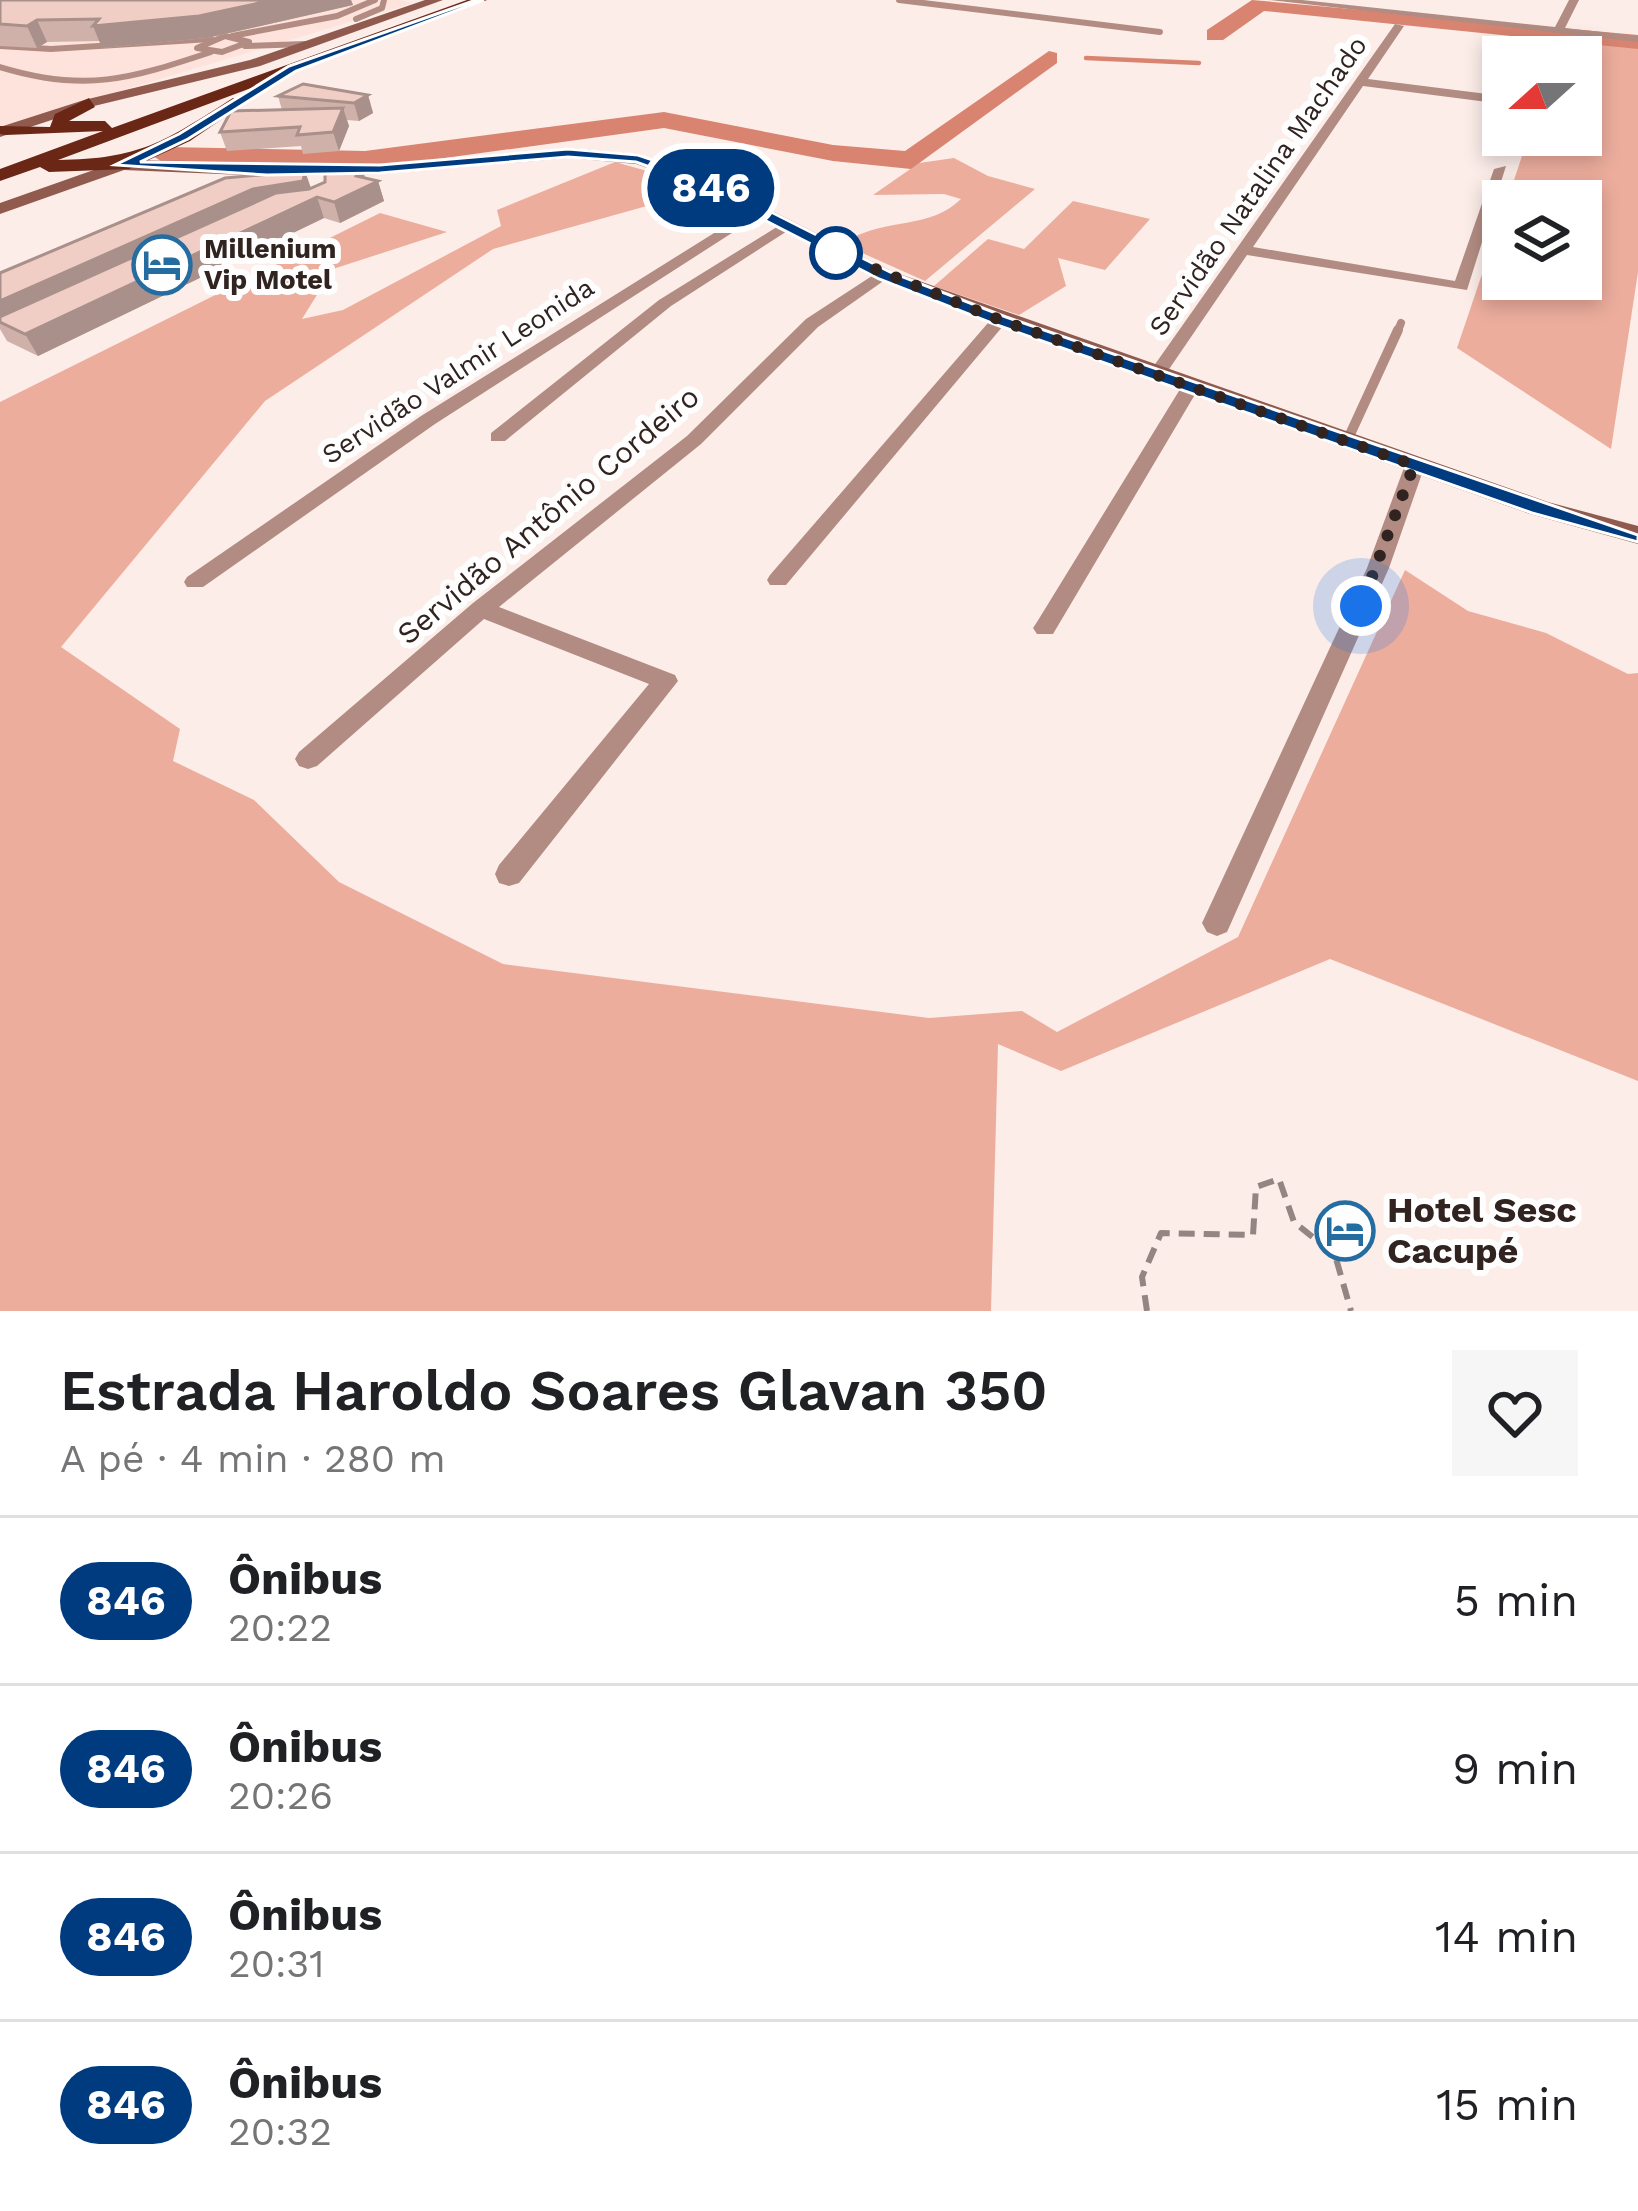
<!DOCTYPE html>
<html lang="pt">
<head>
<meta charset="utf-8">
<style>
  :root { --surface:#fff; --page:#f6f6f6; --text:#202124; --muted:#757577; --line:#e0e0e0 }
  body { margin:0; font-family:"Work Sans",sans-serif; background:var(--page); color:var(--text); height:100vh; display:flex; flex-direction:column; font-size:45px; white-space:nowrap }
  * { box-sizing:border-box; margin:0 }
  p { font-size:39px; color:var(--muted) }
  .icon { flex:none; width:66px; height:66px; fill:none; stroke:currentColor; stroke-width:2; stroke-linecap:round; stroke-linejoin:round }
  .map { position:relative; height:1311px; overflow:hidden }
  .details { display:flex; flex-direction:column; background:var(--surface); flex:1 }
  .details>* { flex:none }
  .badge { padding:0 24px; border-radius:39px; font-size:42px; line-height:78px }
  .needle { width:78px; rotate:249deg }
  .controls { position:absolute; left:1482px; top:36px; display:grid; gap:24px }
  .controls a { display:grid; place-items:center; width:120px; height:120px; border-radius:0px; background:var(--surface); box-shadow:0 6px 18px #0003; font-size:60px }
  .you { position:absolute; width:60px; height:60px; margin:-30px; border:9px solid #fff; border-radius:50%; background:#1a73e8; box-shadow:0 0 0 18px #1a73e833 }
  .map>.badge { position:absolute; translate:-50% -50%; box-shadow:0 0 0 6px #fff }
  .round { display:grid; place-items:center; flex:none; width:126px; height:126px; border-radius:0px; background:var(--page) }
  .head { display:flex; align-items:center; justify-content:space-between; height:204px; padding:0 60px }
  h1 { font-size:57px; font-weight:600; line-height:90px }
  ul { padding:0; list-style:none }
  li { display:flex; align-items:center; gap:36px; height:168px; padding:0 60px; border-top:3px solid var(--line) }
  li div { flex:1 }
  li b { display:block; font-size:45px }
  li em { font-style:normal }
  li .badge { min-width:132px; font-weight:700; text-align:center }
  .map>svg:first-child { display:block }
  .built { fill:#fde3dc }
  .green { fill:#ecad9d }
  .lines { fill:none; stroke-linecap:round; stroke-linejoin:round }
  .stream { stroke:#d88470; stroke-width:4.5 }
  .river { fill:#d88470; fill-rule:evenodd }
  .path { stroke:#938582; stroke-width:6; stroke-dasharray:16 9; stroke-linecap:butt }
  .service-far2 { stroke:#b28c82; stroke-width:6 }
  .service-far1 { stroke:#b28c82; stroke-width:8 }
  .service { stroke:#b28c82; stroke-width:10 }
  .minor { fill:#b28c82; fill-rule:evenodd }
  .secondary { fill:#905b4e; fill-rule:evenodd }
  .trunk { fill:#6a2716; fill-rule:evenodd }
  .wall { fill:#cfb1a9 }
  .shaded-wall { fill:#a9908a }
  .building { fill:#f1cec5; stroke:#a9908a; stroke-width:3 }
  .line { fill:#003b80; stroke:#fff; stroke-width:3 }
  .walk { stroke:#302320; stroke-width:12; stroke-dasharray:0 21.6 }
  .stop-dot { fill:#fff; stroke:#003b80; stroke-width:6 }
  .labels { text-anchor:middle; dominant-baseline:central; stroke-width:12; stroke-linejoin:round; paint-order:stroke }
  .far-street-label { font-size:27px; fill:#302320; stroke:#fefefe }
  .far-poi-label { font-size:27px; font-weight:bold; fill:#302320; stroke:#fefefe; text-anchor:start }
  .street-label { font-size:30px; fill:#302320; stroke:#fefefe }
  .near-poi-label { font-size:36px; font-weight:bold; fill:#302320; stroke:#fefefe; text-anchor:start }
</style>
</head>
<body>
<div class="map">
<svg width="1638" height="1311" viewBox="0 0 1638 1311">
  <rect width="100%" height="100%" fill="#fcede9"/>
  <!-- built -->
  <polygon class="built" points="0,0 400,0 413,3 0,127"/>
  <!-- green -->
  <g class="green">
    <polygon points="1562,36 1638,44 1638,272 1611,449 1457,348 1503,212 1503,279 1581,279 1581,201 1507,201 1529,135 1581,135 1581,57 1555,57"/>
    <path d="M 954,158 L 988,176 L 1035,189 L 925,281 L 860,252 L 848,240 C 890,217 929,230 961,199 L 944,194 L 873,195 L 919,163 Z"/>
    <polygon points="615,162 665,176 697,192 493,249 265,401 61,647 180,729 173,761 254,800 339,882 503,964 929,1018 1022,1011 1057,1032 1238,937 1405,570 1468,611 1546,633 1628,674 1638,673 1638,1081 1330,959 1061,1071 998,1044 991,1311 0,1311 0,402 380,213 447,232 333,269 302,319 343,310 501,226 497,210"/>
    <polygon points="1073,201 1150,219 1105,270 1058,258 1066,286 1019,315 934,286 988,239 1024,249"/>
  </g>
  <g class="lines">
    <!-- stream -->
    <polyline class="stream" points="1086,58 1199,63"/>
    <!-- river -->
    <g class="river">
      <polygon points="1252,0 1638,35 1638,49 1264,11 1223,40 1207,40 1207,30"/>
      <polygon points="1049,51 1057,53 1057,63 911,169 833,161 664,128 365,169 167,165 153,156 167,147 365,151 664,112 833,145 905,151"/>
    </g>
    <!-- path -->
    <polyline class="path" points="1147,1311 1142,1277 1161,1233 1253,1235 1256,1187 1279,1179 1294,1222 1335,1255 1351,1311"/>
    <!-- service-far2 -->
    <g class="service-far2">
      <polyline points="899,0 1160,32"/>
      <polyline points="356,19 382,8 384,0"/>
      <polygon points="225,36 249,42 222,52 197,48"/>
      <polyline points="232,36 337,16 375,0"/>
      <polyline points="0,46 51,49 211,39"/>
      <polyline points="245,46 305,44"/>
      <path d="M 0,67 C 85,93 130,79 211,52"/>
    </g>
    <!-- service-far1 -->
    <polyline class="service-far1" points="1397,333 1401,323"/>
    <!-- service -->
    <polyline class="service" points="1347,441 1398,330"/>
    <!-- minor -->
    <g class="minor">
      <polygon points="1269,0 1302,0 1555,27 1569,0 1579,0 1565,28 1638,36 1638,42"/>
      <polygon points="1395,24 1404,26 1368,79 1503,96 1503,104 1363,86 1253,247 1455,281 1494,169 1506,166 1467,290 1247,255 1163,378 1151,378 1151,370"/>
      <polygon points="1554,41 1559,44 1556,57 1544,57 1549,44"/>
      <polygon points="751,210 763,213 435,424 203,587 187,587 184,582 187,577 421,416"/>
      <polygon points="780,225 792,228 671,306 505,441 491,441 491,433 659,300"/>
      <polygon points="878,272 892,275 818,327 701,444 499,607 675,675 678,681 519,883 509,886 499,883 495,874 499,865 649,684 484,619 317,766 308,769 299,766 295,759 299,752 473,603 687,436 806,319"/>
      <polygon points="994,316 1008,320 786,585 770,585 767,580 770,575"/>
      <polygon points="1191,381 1200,386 1053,634 1037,634 1033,628 1037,622 1182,386"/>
      <polygon points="1415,459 1425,465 1389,568 1227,932 1217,936 1207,932 1202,923 1367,568 1405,465"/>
    </g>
    <!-- secondary -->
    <g class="secondary">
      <polygon points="425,0 443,0 260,66 94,106 0,137 0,127 84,100 250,60"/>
      <polygon points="569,148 638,154 699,174 891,271 1548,502 1638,526 1638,544 1530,514 993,324 877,279 687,182 636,164 569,158 380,174 267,176 124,170 0,214 0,203 122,160 380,164"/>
    </g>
    <!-- trunk -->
    <path class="trunk" d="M 467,0 L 487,0 L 58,160 C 140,159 164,142 233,98 L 247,102 L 190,141 L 129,169 L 49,172 L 40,167 L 0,181 L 0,169 L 103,131 L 6,135 L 0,134 L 0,126 L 50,127 L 55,114 L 89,98 L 95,107 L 69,121 L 105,121 L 112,128 Z"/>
  </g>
  <!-- wall -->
  <g class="wall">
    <polygon points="0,0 351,0 353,5 207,38 102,48 100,41 47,42 37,48 0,46"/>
    <polygon points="368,95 373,113 359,121 347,120 349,126 339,151 303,154 301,146 227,151 220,132 282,110 278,96"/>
    <polygon points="365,178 378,181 384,201 340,223 324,218 38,356 7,341 0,329 0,273 311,189"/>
  </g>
  <!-- shaded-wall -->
  <g class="shaded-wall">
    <polygon points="273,0 351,0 353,5 207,38 102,48 93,26"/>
    <polygon points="37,20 47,42 37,48 27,26"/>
    <polygon points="368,95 373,113 359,121 354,103"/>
    <polygon points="343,108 349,126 339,151 333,132"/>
    <polygon points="361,164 367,184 378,181 384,201 340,223 334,202 356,176"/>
    <polygon points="305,171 312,191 0,322 0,301 253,189"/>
    <polygon points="317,197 324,218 38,356 25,334"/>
  </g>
  <!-- building -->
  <g class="building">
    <polygon points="0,0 273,0 199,16 93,26 99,19 37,20 27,26 0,24"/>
    <polygon points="303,84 368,95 354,103 278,96"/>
    <polygon points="343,108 333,132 297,135 300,127 220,132 231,111"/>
    <polygon points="361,164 356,176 378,181 334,202 317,197 25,334 0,322 0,317 276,193 309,189 325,182 325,171"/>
    <polygon points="305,171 303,181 253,189 0,301 0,273 225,178"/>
  </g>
  <!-- line -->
  <polygon class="line" points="476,0 484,0 296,71 188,139 140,162 380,165 568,149 638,155 698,175 890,272 1006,317 1638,535 1638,542 1532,513 994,324 879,279 688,181 636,162 568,157 380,173 267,175 115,165 179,134 289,66"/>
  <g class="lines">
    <!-- walk -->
    <polyline class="walk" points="836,253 1000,320 1414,465 1361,606"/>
  </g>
  <!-- icons -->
  <defs>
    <symbol id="hotel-ring" viewBox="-11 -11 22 22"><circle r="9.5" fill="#fefefe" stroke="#256ca0" stroke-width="1.5"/><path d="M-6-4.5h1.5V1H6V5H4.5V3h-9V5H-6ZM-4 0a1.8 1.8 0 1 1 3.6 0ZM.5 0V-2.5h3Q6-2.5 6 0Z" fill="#256ca0"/></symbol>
  </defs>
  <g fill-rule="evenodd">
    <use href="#hotel-ring" x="129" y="232" width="66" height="66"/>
    <use href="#hotel-ring" x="1312" y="1198" width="66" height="66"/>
  </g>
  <!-- markers -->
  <circle class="stop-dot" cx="836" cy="253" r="24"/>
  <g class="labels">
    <!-- far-street labels -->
    <g class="far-street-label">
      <text transform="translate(1258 186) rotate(-55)">Servidão Natalina Machado</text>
      <text transform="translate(458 371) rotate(-33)">Servidão Valmir Leonida</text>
    </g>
    <!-- far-poi labels -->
    <g class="far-poi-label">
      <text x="204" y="249">Millenium<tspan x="204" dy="31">Vip Motel</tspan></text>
    </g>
    <!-- street labels -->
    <g class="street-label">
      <text transform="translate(548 515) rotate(-40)">Servidão Antônio Cordeiro</text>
    </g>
    <!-- near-poi labels -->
    <g class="near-poi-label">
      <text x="1387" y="1210">Hotel Sesc<tspan x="1387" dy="41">Cacupé</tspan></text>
    </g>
  </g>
</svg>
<div class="controls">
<a><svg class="needle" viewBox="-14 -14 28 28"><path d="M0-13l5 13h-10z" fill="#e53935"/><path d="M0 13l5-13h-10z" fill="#757577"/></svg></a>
<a><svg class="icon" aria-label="layers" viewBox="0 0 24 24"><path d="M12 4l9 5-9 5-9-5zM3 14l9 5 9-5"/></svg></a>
</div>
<div class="you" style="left:1361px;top:606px"></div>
<b class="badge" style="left:711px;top:188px;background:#003b80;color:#fff">846</b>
</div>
<section class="details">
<div class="head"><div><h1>Estrada Haroldo Soares Glavan 350</h1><p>A pé · 4 min · 280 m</p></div><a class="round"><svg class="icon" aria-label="heart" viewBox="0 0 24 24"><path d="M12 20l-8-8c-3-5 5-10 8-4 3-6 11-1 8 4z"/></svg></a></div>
<ul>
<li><span class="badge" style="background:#003b80;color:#fff">846</span><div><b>Ônibus</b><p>20:22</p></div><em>5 min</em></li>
<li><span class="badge" style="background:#003b80;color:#fff">846</span><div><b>Ônibus</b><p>20:26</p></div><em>9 min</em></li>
<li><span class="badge" style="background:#003b80;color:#fff">846</span><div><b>Ônibus</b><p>20:31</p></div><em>14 min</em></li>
<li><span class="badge" style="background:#003b80;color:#fff">846</span><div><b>Ônibus</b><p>20:32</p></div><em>15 min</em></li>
</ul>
</section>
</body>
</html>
